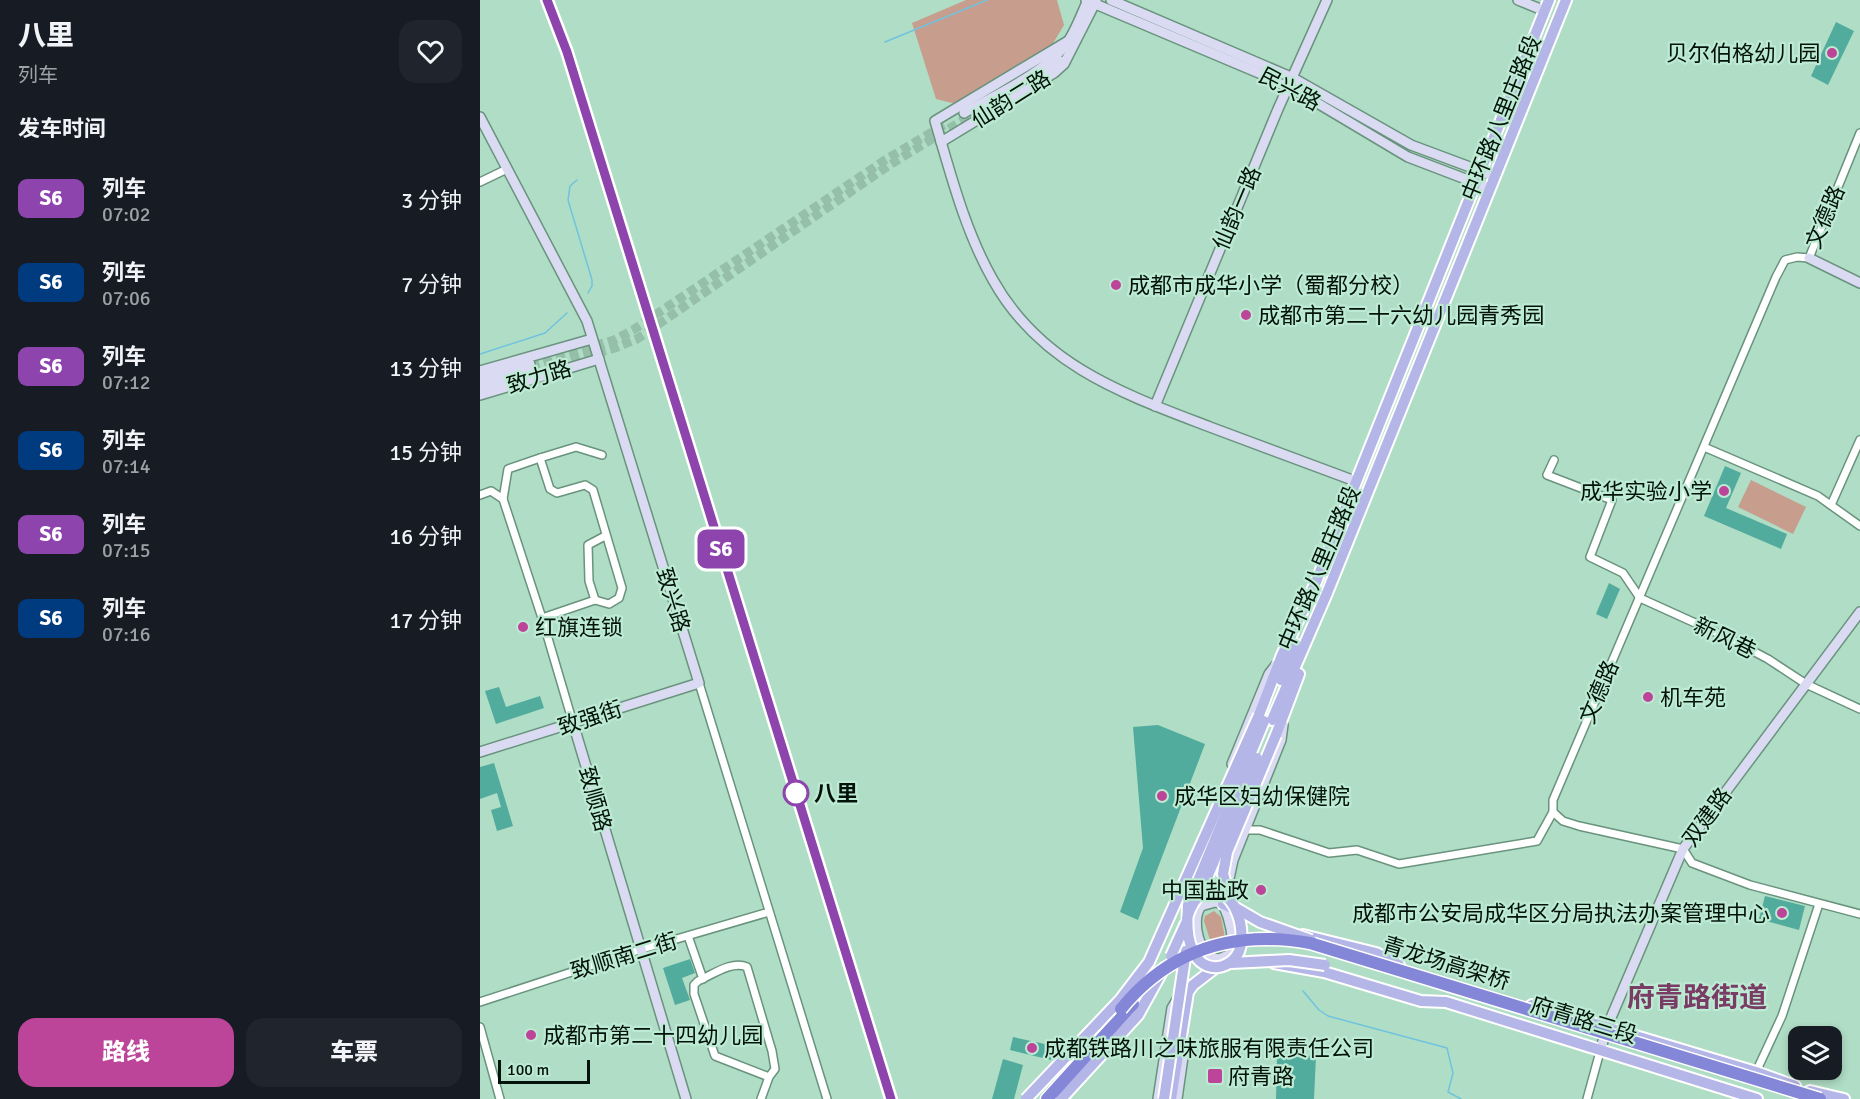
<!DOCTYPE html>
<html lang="zh">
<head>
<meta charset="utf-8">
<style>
  :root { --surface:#171b24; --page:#20242c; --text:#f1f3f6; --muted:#9ea1a6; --accent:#bd4599 }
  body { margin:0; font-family:Signika,"Noto Sans SC",sans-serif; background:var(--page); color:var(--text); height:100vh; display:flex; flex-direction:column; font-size:22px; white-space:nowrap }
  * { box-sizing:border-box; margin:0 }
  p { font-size:20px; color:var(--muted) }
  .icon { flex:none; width:33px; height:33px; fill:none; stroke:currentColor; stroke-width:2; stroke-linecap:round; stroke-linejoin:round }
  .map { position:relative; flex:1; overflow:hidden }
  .panel { display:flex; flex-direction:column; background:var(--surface); width:480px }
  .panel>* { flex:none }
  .badge { padding:0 12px; border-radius:9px; font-size:21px; line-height:39px }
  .tools { position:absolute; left:1308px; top:1026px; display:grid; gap:12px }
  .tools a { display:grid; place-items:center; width:54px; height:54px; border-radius:12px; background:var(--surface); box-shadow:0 3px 9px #0003; font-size:30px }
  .scale { position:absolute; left:18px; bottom:15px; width:92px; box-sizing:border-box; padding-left:6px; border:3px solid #03120a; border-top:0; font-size:16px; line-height:21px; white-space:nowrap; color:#03120a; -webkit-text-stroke:4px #bdead2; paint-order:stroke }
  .map>.badge { position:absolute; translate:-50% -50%; box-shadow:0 0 0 3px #fff }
  h2 { padding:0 18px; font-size:22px; line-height:54px }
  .round { display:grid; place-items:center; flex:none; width:63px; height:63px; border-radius:18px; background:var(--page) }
  .head { display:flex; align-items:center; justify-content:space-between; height:102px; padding:0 18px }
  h1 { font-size:28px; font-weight:800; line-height:45px }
  .cta { display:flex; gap:12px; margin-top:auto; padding:12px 18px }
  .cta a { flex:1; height:69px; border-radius:18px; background:var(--accent); color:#fff; font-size:24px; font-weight:800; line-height:69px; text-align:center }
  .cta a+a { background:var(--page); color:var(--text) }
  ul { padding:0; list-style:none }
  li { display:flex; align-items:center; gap:18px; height:84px; padding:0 18px }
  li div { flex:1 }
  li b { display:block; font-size:22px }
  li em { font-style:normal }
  li .badge { min-width:66px; font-weight:700; text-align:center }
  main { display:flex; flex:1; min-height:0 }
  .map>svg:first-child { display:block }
  .green { fill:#c79d8d }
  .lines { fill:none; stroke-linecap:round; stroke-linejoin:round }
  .stream { stroke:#70c3de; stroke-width:1.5 }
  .building { fill:#52ac9d }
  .secondary-tunnel { stroke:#96bfa9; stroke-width:9; stroke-dasharray:9 4.5; stroke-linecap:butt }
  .street-casing { stroke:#69937d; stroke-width:10 }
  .secondary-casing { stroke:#69937d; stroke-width:12 }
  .primary-casing { stroke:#fff; stroke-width:14 }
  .highway-casing { stroke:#fff; stroke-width:15 }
  .street { stroke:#fff; stroke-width:7 }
  .secondary { stroke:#dadbf3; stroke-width:9 }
  .primary { stroke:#b5b6e8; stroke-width:10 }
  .highway { stroke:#8486d8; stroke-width:12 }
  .rail { stroke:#334a3e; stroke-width:1.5; stroke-dasharray:10 10; stroke-linecap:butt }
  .primary-bridge-casing { stroke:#fff; stroke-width:14; stroke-linecap:butt }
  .highway-bridge-casing { stroke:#fff; stroke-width:15; stroke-linecap:butt }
  .primary-bridge { stroke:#b5b6e8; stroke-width:10 }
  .highway-bridge { stroke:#8486d8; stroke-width:12 }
  .line-casing { stroke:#fff; stroke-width:14 }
  .line { stroke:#8e44ad; stroke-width:9 }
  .poi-dot { fill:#bd4599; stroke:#bdead2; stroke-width:2 }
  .stop-dot { fill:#fff; stroke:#8e44ad; stroke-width:3 }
  .labels { text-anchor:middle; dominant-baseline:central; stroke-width:4.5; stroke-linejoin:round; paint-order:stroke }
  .poi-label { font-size:22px; fill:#03120a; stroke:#bdead2; text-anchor:start }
  .street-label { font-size:22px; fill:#03120a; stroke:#bdead2 }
  .stop-label { font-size:22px; font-weight:bold; fill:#03120a; stroke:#bdead2; text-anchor:start }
  .district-label { font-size:28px; font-weight:bold; fill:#783c65; stroke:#bdead2 }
</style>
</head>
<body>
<main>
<section class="panel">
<div class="head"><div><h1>八里</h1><p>列车</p></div><a class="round"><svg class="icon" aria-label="heart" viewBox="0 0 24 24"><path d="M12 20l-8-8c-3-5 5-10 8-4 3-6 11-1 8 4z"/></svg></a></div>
<h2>发车时间</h2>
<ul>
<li><span class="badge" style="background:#8e44ad;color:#fff">S6</span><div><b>列车</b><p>07:02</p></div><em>3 分钟</em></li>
<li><span class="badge" style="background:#003b80;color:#fff">S6</span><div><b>列车</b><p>07:06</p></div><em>7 分钟</em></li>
<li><span class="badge" style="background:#8e44ad;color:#fff">S6</span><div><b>列车</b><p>07:12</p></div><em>13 分钟</em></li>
<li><span class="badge" style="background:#003b80;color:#fff">S6</span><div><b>列车</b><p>07:14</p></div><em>15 分钟</em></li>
<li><span class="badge" style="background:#8e44ad;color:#fff">S6</span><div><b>列车</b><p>07:15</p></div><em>16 分钟</em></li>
<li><span class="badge" style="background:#003b80;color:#fff">S6</span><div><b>列车</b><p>07:16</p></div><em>17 分钟</em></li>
</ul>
<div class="cta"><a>路线</a><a>车票</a></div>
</section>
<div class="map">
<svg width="1380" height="1099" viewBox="0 0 1380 1099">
  <rect width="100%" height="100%" fill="#b0ddc5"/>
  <!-- green -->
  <g class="green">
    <polygon points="486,0 577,0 584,25 572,45 476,104 456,99 432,23"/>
    <polygon points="1271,480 1326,507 1313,534 1258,507"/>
    <polygon points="734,911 741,917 745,938 731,943 724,921 725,916"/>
  </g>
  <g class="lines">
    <!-- stream -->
    <g class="stream">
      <polyline points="405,42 507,0"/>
      <polyline points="97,180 90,186 88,200 112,280 112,286 108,293"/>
      <polyline points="0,354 65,333 87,313"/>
      <polyline points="823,991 839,1010 848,1016 967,1048 973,1073 968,1092 981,1099"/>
    </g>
  </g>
  <!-- building -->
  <g class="building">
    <polygon points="1356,22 1374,31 1348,85 1331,76"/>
    <polygon points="1245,466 1261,473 1246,508 1307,534 1301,549 1224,516"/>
    <polygon points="1129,583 1140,589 1127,619 1116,614"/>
    <polygon points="19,687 26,707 60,696 64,708 16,724 5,691"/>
    <polygon points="678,725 725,744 658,920 640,912 663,848 653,727"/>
    <polygon points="14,763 33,826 17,831 11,810 21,807 17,793 0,799 0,767"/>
    <polygon points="1285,896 1325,906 1319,930 1279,919"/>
    <polygon points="210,959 215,973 202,978 210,1000 195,1005 183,968"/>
    <polygon points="533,1037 574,1046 571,1060 530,1050"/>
    <polygon points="797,1055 836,1056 834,1099 796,1099"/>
    <polygon points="523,1059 543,1065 534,1099 512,1099"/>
  </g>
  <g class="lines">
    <!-- secondary-tunnel -->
    <g class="secondary-tunnel">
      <polyline points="50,364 134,340 153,330 405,160 464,125"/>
      <polyline points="52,371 135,348 157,339 408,166 488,117"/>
    </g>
    <defs>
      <g id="street">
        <polyline points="1380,133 1329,258 1317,257 1305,260 1296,277 1073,800 1073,812 1083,821 1099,826 1203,849 1212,863 1270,885 1380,914"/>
        <polyline points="0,182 27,169"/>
        <polyline points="1224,447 1338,496 1380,526"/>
        <polyline points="60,458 28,469 23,499 62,618 93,723"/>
        <polyline points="1074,460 1067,475 1132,500 1110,557 1143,573 1160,598 1246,637 1288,659 1326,684 1380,709"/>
        <polyline points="0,495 11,491 23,499"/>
        <polyline points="1351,505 1380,440"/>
        <polyline points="115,600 129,604 139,598 142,588 113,490 105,485 77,493 70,489 60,458 96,447 122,455"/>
        <polyline points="62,618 115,600 109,581 108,545 125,536"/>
        <polyline points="219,683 347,1099"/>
        <polyline points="765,830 780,830 849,853 877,850 919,864 1057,841 1073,812"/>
        <polyline points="208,936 223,979"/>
        <polyline points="0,1002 159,950 289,912"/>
        <polyline points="0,1027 20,1099"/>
        <polyline points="1276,1072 1302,1016 1339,904"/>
        <path d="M 281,1099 L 289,1077 L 295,1069 L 292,1051 L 267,967 C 252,960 232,975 218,981 L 214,985 L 214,994 L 235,1056 L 289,1077"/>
        <polyline points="1107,1099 1121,1048"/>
      </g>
      <g id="secondary">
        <polyline points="606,0 779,73 829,98 928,157 1009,188"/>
        <polyline points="631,0 813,78 931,145 1014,176"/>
        <polyline points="1038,0 1065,11"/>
        <path d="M 588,41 L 455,121 C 471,175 485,231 513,280 C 561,366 644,394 730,427 C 779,445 827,463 875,481"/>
        <polyline points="552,80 580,61"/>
        <path d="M 484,113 C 515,95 562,74 585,46 C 595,33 601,15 608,0"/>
        <polyline points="0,117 107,321 219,683 0,752"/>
        <polyline points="461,142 574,73 584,64 616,1"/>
        <polyline points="1329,258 1380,283"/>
        <polyline points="0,371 112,339"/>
        <polyline points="0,379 50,364"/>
        <polyline points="0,387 52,371"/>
        <polyline points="0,395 119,359"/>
        <polyline points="675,406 798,109 847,0"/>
        <polyline points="93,723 206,1099"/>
        <polyline points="752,764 789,674 796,665"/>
        <polyline points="712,866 716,918"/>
        <polyline points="747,888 753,860 801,740 803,725"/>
        <path d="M 735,902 L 743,904 C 750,919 755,939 750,954 L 739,959 C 719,957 710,921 721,906 Z"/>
        <polyline points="1121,1048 1127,1027 1203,849 1380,612"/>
        <polyline points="678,1099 692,1008 698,998"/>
        <polyline points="697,1099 703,1057"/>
      </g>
      <g id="primary">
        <polyline points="801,680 815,644"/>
        <polyline points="779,715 802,655 836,582 1069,0"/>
        <polyline points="792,720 847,593 1086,0"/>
        <polyline points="796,735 819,674"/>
        <polyline points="743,904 760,912"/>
        <polyline points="823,935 896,953 919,965"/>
        <polyline points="794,963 844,972 941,1001 966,1002 1277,1099"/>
        <polyline points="1052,1005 1276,1072 1315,1086"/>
        <polyline points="1330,1091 1364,1099"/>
        <polyline points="581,1099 658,1015 684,968"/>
        <polyline points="691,1099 708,992 713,985 735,968"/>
      </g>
      <polyline id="highway" points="567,1099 653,1004"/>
    </defs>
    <!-- street casing -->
    <use href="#street" class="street-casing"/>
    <!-- secondary casing -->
    <use href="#secondary" class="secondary-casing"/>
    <!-- primary casing -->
    <use href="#primary" class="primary-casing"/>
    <!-- highway casing -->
    <use href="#highway" class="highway-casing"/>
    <!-- street -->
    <use href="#street" class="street"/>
    <!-- secondary -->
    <use href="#secondary" class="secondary"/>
    <!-- primary -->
    <use href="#primary" class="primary"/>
    <!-- highway -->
    <use href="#highway" class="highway"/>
    <!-- rail -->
    <polyline class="rail" points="67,0 87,52 411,1099"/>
    <defs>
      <g id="primary-bridge">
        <polyline points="724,885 777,758"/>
        <polyline points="750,897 743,874 747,852 796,735"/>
        <polyline points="756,908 780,922 831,940"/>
        <path d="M 707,918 C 724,864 766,898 761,943 C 759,967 728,977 715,955 C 706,940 707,922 708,905 L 784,721"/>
        <polyline points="691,956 706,923"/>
        <polyline points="751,963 809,960 845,965"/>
        <polyline points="546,1099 640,1000 669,962 779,715"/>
        <polyline points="684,1099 706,951"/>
      </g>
      <path id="highway-bridge" d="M 641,1009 C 690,949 755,930 830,943 L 1340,1099"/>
    </defs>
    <!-- primary-bridge casing -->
    <use href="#primary-bridge" class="primary-bridge-casing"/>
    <!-- highway-bridge casing -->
    <use href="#highway-bridge" class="highway-bridge-casing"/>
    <!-- primary-bridge -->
    <use href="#primary-bridge" class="primary-bridge"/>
    <!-- highway-bridge -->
    <use href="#highway-bridge" class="highway-bridge"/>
  </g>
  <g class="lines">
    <defs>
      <polyline id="line" points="67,0 87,52 411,1099"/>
    </defs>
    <!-- line casing -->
    <use href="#line" class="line-casing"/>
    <!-- line -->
    <use href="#line" class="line"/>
  </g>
  <!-- markers -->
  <g class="poi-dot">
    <circle cx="1352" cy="53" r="6"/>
    <circle cx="636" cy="285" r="6"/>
    <circle cx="766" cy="315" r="6"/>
    <circle cx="1244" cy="491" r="6"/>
    <circle cx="43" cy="627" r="6"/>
    <circle cx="1168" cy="697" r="6"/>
    <circle cx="682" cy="796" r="6"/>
    <circle cx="781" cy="890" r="6"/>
    <circle cx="1302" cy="913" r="6"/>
    <circle cx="51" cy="1035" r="6"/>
    <circle cx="552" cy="1048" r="6"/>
    <rect x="727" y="1068" width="16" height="16" rx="3"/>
  </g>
  <circle class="stop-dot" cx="316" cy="793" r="12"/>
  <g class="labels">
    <!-- poi labels -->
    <g class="poi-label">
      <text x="1340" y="53" text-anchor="end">贝尔伯格幼儿园</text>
      <text x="648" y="285">成都市成华小学（蜀都分校）</text>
      <text x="778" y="315">成都市第二十六幼儿园青秀园</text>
      <text x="1232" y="491" text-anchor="end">成华实验小学</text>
      <text x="55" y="627">红旗连锁</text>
      <text x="1180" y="697">机车苑</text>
      <text x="694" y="796">成华区妇幼保健院</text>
      <text x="769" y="890" text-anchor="end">中国盐政</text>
      <text x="1290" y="913" text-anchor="end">成都市公安局成华区分局执法办案管理中心</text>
      <text x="63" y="1035">成都市第二十四幼儿园</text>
      <text x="564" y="1048">成都铁路川之味旅服有限责任公司</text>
      <text x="748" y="1076">府青路</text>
    </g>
    <!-- street labels -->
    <g class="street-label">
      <text transform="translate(810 89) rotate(28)">民兴路</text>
      <text transform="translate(531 99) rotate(-32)">仙韵二路</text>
      <text transform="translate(1021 118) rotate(-68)">中环路八里庄路段</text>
      <text transform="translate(757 208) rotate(-67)">仙韵一路</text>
      <text transform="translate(1345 217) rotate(-67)">文德路</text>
      <text transform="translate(59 377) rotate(-17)">致力路</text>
      <text transform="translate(839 568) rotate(-67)">中环路八里庄路段</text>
      <text transform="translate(193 600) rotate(73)">致兴路</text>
      <text transform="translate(1245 638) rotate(26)">新风巷</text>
      <text transform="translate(1119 692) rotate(-67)">文德路</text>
      <text transform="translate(110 718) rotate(-18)">致强街</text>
      <text transform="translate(115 799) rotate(74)">致顺路</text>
      <text transform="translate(1227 817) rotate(-54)">双建路</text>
      <text transform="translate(144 956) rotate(-17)">致顺南二街</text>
      <text transform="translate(966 963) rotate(17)">青龙场高架桥</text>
      <text transform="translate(1104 1020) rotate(17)">府青路三段</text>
    </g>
    <!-- stop labels -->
    <g class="stop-label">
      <text x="334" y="793">八里</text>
    </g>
    <!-- district labels -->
    <g class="district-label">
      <text x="1217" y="998">府青路街道</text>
    </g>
  </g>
</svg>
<div class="tools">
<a><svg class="icon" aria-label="layers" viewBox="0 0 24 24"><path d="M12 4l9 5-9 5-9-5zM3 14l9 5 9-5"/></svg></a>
</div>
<div class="scale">100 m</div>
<b class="badge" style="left:241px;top:549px;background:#8e44ad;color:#fff">S6</b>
</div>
</main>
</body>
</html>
